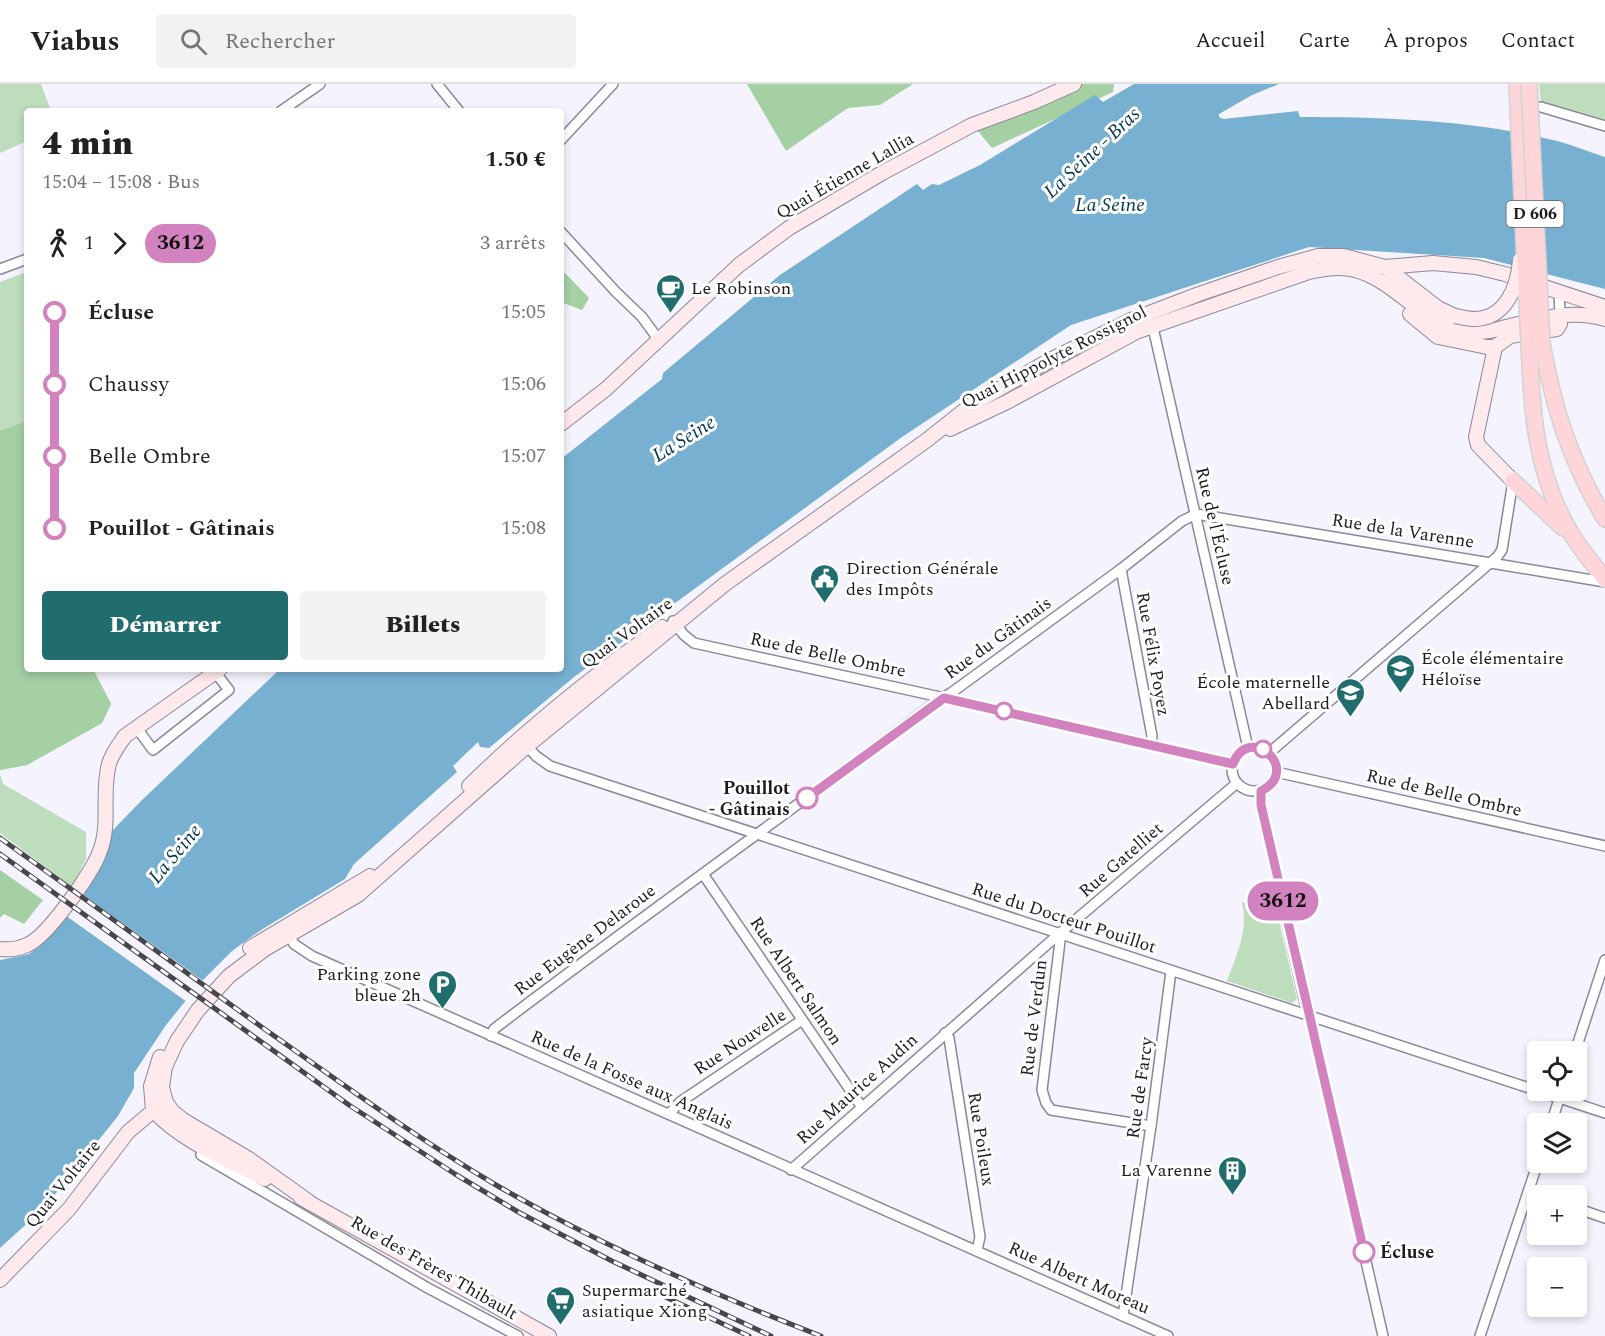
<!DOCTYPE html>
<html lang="fr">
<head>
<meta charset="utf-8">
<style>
  :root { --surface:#fff; --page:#f2f2f2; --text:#222; --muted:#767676; --line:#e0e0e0; --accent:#216d6d }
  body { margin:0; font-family:Spectral,serif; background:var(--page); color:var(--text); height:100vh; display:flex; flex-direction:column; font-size:22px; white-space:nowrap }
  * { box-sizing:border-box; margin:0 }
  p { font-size:20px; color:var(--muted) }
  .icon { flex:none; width:33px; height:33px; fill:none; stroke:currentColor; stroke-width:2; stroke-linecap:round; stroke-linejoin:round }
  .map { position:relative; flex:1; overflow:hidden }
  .sheet { position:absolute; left:24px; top:24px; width:540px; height:564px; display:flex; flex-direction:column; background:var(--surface); border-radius:6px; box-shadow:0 3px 9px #0003 }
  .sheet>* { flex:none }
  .badge { padding:0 12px; border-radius:20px; font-size:21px; line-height:39px }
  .fabs { position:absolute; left:1527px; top:957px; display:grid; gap:12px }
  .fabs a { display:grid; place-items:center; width:60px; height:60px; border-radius:6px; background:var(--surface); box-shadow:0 3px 9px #0003; font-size:30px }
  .map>.badge { position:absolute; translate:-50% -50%; box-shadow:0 0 0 3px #fff }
  .legs { display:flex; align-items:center; gap:9px; height:66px; padding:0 18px; font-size:20px }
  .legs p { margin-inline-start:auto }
  .head { display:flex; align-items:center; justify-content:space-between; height:102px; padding:0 18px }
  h1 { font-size:33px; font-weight:800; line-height:45px }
  .primary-button { display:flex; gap:12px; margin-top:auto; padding:12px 18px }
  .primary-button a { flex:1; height:69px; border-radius:6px; background:var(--accent); color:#fff; font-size:24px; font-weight:800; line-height:69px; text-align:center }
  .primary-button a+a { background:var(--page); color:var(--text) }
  ul { padding:0 18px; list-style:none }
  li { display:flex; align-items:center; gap:21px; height:72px; font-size:22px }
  li i { display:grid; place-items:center; width:9px; height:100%; margin:0 8px; background:currentColor }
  li i::after { content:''; width:15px; height:15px; margin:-8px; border:4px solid; border-radius:50%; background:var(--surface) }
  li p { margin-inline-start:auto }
  li:first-child i { background:linear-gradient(#0000 50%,currentColor 0) }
  li:last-child i { background:linear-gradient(currentColor 50%,#0000 0) }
  header { display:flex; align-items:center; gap:36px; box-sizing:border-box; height:84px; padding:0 30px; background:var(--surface); border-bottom:2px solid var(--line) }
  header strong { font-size:28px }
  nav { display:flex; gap:33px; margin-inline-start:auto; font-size:21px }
  .search { width:420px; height:54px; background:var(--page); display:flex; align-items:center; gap:15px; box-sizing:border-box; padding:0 21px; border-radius:6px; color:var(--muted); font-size:22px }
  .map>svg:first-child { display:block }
  .green { fill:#bdddbd }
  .forest { fill:#a4d0a4 }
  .water { fill:#77b0d1 }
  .pier { fill:#f5f3fd }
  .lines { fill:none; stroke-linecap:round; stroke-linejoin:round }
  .street-casing { stroke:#8b8898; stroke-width:12 }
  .secondary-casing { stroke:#8b8898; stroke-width:16 }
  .primary-casing { stroke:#d2d1d3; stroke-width:18 }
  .street { stroke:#fff; stroke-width:9 }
  .secondary { stroke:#feeaec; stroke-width:14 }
  .primary { stroke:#fed6d9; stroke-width:15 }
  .rail-casing { stroke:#48464d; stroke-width:5 }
  .rail { stroke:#fff; stroke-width:3; stroke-dasharray:9; stroke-linecap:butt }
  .secondary-bridge-casing { stroke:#8b8898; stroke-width:16; stroke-linecap:butt }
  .primary-bridge-casing { stroke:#d2d1d3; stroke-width:18; stroke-linecap:butt }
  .secondary-bridge { stroke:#feeaec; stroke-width:14 }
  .primary-bridge { stroke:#fed6d9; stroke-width:15 }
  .line-1-casing { stroke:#fff; stroke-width:14 }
  .line-1 { stroke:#d282be; stroke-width:9 }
  .stop-1-dot { fill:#fff; stroke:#d282be; stroke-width:3 }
  .labels { text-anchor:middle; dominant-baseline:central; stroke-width:6; stroke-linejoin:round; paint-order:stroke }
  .shield { fill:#fff; stroke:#605f64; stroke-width:1.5 }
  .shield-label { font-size:16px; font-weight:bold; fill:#1c1b21 }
  .street-label { font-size:18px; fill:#1c1b21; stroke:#fff }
  .poi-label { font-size:18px; fill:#1c1b21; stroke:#fff; text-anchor:start }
  .stop-label { font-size:18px; font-weight:bold; fill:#1c1b21; stroke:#fff; text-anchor:end }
  .water-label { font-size:20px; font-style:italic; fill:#03354c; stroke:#fff }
</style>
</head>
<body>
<header>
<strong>Viabus</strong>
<div class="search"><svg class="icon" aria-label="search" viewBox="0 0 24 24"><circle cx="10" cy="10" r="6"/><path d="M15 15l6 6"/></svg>Rechercher</div>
<nav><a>Accueil</a><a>Carte</a><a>À propos</a><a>Contact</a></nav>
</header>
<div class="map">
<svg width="1605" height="1252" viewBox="0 0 1605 1252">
  <rect width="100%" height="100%" fill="#f5f3fd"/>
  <!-- green -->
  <g class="green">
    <polygon points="0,0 41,0 51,27 27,27 27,57 0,69"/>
    <polygon points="1539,0 1605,0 1605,38 1541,19"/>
    <polygon points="27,188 27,585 93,585 111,620 102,639 27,681 0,686 0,198"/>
    <polygon points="0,690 3,700 86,748 86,775 72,803 0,749"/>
    <path d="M 1273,811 L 1297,915 L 1292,919 L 1227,897 C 1236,872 1249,846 1242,819 Z"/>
  </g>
  <!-- forest -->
  <g class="forest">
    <polygon points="747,0 913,0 880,21 848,24 786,67"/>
    <polygon points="1081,0 1114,0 1113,8 992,64 977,46"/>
    <polygon points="561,185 589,214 582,226 561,218"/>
    <polygon points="27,337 27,585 93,585 111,620 102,639 27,681 0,686 0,347"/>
    <polygon points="0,786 43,816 24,840 4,830 0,834"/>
  </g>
  <!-- water -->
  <path class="water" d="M 1134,0 L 1279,0 L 1252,11 L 1219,30 L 1219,33 L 1223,35 L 1298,27 L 1300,33 C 1386,33 1473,36 1557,57 C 1573,61 1589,68 1605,73 L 1605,205 L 1484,174 L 1309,163 L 1071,241 L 902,353 L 574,593 L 489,664 L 480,663 L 478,658 L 453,682 L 457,688 L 354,780 L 345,795 L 261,846 L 232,867 L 200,899 L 166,941 L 134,989 L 134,1004 L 118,1032 L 44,1124 L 0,1164 L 0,876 L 29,870 L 39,863 L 50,852 L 102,779 L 108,767 L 112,747 L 141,717 L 280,585 L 561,585 L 561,375 L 662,295 L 663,289 L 780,191 L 917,100 L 923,106 L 932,100 L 939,101 L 980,81 L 1095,11 L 1103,18 Z"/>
  <!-- pier -->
  <polygon class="pier" points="78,807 205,898 187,918 62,829"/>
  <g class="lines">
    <defs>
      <g id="street">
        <polyline points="437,0 459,27"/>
        <polyline points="1541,23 1605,42"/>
        <polyline points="281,27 320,0"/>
        <polyline points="561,56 613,0"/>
        <polyline points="561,148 616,208 642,233 658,255"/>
        <polyline points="0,185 27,175"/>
        <polyline points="1559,208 1560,231"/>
        <polyline points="1152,239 1248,664"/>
        <polyline points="1196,430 1605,498"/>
        <polyline points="1121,485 1152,652 1151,660"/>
        <polyline points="673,537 684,551 694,559 954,616 1233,680"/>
        <polyline points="136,643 153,666 229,606 215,588"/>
        <polyline points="524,659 536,672 550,682 1605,1029"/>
        <circle cx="1254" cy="685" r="22"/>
        <polyline points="1269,669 1497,473 1502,466 1513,397"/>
        <polyline points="1276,688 1605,762"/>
        <polyline points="1261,707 1261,721 1305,919 1312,941 1383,1252"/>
        <polyline points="703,790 861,1022"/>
        <polyline points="287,848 294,860 312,872 1168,1252"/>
        <polyline points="1059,850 1060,857 1042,1006 1046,1019 1051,1026 1151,1042"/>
        <polyline points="945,949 949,954 980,1153 977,1166"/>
        <path d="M 491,952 L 494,945 C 640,834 789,728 936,618 L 951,609 L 1121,485 L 1182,437 L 1196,430"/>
        <polyline points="1575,968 1605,876"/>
        <polyline points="669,1030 680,1018 802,936"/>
        <polyline points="1551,1040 1562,1006"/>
        <polyline points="205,1061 201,1071 426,1203 518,1252"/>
        <polyline points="791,1086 1059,850 1237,699"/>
        <polyline points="1529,1105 1545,1112"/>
        <polyline points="1576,1124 1605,1134"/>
        <polyline points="1123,1232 1151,1042 1171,887"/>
        <polyline points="1480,1252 1538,1078"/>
      </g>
      <g id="secondary">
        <polyline points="1385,183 1438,224 1455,232"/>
        <polyline points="1410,230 1438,253 1487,263 1495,263 1510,252 1557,245 1560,240 1560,231"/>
        <polyline points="1495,263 1476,353 1478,361 1513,397"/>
        <polyline points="561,340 606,305 739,181 789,144 882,89 972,41 1034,18 1074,0"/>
        <path d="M 950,345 L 1007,318 L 1136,248 L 1309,188 C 1324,185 1340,182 1355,186 C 1397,197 1419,239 1466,247 C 1479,250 1493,247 1506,243 C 1539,235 1571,225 1605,235"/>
        <path d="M 469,702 C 528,644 594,591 662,543"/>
        <polyline points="250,864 370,792"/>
        <path d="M 0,865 C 9,866 18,865 27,861 C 47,853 93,788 100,767 C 111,739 101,708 109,680 C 112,669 119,661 125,652 L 220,585"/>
        <polyline points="153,1026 151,1002 160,973"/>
        <path d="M 153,1026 C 180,1057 229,1076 265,1095"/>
        <polyline points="301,1114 549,1252"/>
        <polyline points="308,1117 249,1075 183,1036 173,1028 166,1018 162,1003 165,983 177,957 198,926 229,892 265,865 358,811 527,662 725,500 927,356 971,321 1050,276 1131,236 1199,210 1278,183 1318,172 1344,172 1385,183 1433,179 1476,183 1505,190 1605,223"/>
        <polyline points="0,1196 69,1125 128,1048 160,1021"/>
      </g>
      <g id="primary">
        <polyline points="1517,0 1523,138"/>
        <path d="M 1529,259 C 1532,328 1535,390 1572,451 C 1581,466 1594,481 1605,495"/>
        <path d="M 1542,259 C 1554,326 1570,376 1605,435"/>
        <polyline points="1513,397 1563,444"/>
      </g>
    </defs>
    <!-- street casing -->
    <use href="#street" class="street-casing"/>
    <!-- secondary casing -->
    <use href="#secondary" class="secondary-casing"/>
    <!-- primary casing -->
    <use href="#primary" class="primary-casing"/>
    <!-- street -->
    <use href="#street" class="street"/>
    <!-- secondary -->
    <use href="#secondary" class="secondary"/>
    <!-- primary -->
    <use href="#primary" class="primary"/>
    <defs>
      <g id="rail">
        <path d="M 0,754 C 88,817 176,881 263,944 C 340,998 415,1053 496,1101 C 600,1161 710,1209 821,1252"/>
        <polyline points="0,770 349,1021 455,1090 520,1129 612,1177 771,1252"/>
        <polyline points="659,1210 749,1252"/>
      </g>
    </defs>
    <!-- rail casing -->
    <use href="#rail" class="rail-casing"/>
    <!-- rail -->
    <use href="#rail" class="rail"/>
    <defs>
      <path id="secondary-bridge" d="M 1455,232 C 1461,233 1468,235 1474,235 C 1506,235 1518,202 1520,176"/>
      <g id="primary-bridge">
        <polyline points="1529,0 1542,259"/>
        <polyline points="1523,138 1529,259"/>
      </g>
    </defs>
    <!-- secondary-bridge casing -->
    <use href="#secondary-bridge" class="secondary-bridge-casing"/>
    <!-- primary-bridge casing -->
    <use href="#primary-bridge" class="primary-bridge-casing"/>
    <!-- secondary-bridge -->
    <use href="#secondary-bridge" class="secondary-bridge"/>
    <!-- primary-bridge -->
    <use href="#primary-bridge" class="primary-bridge"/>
  </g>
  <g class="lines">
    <defs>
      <path id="line-1" d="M 807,714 L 944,614 L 1233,680 C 1249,638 1303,686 1261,707 L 1261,721 L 1364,1168"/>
    </defs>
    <!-- line-1 casing -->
    <use href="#line-1" class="line-1-casing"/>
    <!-- line-1 -->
    <use href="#line-1" class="line-1"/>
  </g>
  <!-- icons -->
  <defs>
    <symbol id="cafe-pin" viewBox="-11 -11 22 30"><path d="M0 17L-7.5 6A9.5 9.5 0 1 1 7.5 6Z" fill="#216d6d" stroke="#fff"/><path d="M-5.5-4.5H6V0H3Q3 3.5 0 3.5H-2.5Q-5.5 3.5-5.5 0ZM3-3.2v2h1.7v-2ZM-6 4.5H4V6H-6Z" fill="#fff"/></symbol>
    <symbol id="civic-pin" viewBox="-11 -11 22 30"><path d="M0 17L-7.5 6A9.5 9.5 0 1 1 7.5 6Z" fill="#216d6d" stroke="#fff"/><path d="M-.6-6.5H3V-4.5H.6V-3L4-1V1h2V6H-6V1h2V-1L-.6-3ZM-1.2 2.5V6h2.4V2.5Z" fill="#fff"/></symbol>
    <symbol id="school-pin" viewBox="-11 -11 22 30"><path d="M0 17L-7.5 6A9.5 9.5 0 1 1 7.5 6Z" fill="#216d6d" stroke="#fff"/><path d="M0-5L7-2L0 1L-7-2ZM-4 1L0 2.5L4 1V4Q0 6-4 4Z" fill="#fff"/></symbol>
    <symbol id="parking-pin" viewBox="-11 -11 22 30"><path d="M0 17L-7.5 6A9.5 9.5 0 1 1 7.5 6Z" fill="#216d6d" stroke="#fff"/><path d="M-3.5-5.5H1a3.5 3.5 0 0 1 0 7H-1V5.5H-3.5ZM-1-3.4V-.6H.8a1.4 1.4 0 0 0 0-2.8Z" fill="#fff"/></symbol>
    <symbol id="building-pin" viewBox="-11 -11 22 30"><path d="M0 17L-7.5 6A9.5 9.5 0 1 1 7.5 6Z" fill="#216d6d" stroke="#fff"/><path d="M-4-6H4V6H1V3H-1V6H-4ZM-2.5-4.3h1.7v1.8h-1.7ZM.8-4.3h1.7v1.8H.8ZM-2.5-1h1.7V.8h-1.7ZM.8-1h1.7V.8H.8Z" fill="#fff"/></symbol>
    <symbol id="supermarket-pin" viewBox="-11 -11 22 30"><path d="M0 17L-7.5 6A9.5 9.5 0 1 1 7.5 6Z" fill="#216d6d" stroke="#fff"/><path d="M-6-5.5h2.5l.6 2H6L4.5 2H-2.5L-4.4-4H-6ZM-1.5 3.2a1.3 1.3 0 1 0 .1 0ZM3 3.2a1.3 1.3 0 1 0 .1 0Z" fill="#fff"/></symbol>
  </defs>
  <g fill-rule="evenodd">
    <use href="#cafe-pin" x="654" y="188" width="33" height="45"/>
    <use href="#civic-pin" x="808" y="478" width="33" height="45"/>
    <use href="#school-pin" x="1384" y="568" width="33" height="45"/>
    <use href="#school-pin" x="1334" y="592" width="33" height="45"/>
    <use href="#parking-pin" x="426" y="884" width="33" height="45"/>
    <use href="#building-pin" x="1216" y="1070" width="33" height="45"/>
    <use href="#supermarket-pin" x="544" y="1200" width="33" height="45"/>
  </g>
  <!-- markers -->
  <g class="stop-1-dot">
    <circle cx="1004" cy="627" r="8"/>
    <circle cx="1263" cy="665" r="8"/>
    <circle cx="807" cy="714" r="10"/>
    <circle cx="1364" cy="1168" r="10"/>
  </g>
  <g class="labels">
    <!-- shield labels -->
    <rect class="shield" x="1506.5" y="117" width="57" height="26" rx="4.5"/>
    <g class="shield-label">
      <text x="1535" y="130">D 606</text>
    </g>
    <!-- street labels -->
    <g class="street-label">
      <text transform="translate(845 92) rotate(-30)">Quai Étienne Lallia</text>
      <text transform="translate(1054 273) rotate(-27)">Quai Hippolyte Rossignol</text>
      <text transform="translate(1215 442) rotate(77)">Rue de l'Écluse</text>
      <text transform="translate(1403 447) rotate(9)">Rue de la Varenne</text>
      <text transform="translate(627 549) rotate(-36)">Quai Voltaire</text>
      <text transform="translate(998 554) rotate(-36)">Rue du Gâtinais</text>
      <text transform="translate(1153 570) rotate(80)">Rue Félix Poyez</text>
      <text transform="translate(828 571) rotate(12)">Rue de Belle Ombre</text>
      <text transform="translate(1444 709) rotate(13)">Rue de Belle Ombre</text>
      <text transform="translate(1121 776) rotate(-41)">Rue Gatelliet</text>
      <text transform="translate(1064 834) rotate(18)">Rue du Docteur Pouillot</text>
      <text transform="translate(585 856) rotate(-37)">Rue Eugène Delaroue</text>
      <text transform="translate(796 897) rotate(56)">Rue Albert Salmon</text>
      <text transform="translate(1034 934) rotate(-83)">Rue de Verdun</text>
      <text transform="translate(740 958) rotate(-33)">Rue Nouvelle</text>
      <text transform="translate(632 996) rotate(24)">Rue de la Fosse aux Anglais</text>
      <text transform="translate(1140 1004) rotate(-82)">Rue de Farcy</text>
      <text transform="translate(857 1005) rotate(-42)">Rue Maurice Audin</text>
      <text transform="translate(981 1055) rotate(81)">Rue Poileux</text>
      <text transform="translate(63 1100) rotate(-51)">Quai Voltaire</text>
      <text transform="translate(434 1184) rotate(30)">Rue des Frères Thibault</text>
      <text transform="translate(1079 1194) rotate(24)">Rue Albert Moreau</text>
    </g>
    <!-- poi labels -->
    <g class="poi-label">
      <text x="691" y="204">Le Robinson</text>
      <text x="846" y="484">Direction Générale<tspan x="846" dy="21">des Impôts</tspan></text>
      <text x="1421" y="574">École élémentaire<tspan x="1421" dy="21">Héloïse</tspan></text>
      <text x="1330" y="598" text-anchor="end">École maternelle<tspan x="1330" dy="21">Abellard</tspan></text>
      <text x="421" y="890" text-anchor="end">Parking zone<tspan x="421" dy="21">bleue 2h</tspan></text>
      <text x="1212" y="1086" text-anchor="end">La Varenne</text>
      <text x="582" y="1206">Supermarché<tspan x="582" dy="21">asiatique Xiong</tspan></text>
    </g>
    <!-- stop labels -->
    <g class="stop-label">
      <text x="790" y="704">Pouillot<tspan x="790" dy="21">- Gâtinais</tspan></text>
      <text x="1380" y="1168" text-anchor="start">Écluse</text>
    </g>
    <!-- water labels -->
    <g class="water-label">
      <text transform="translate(1092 69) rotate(-43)">La Seine - Bras</text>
      <text x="1110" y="121">La Seine</text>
      <text transform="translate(684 355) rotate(-32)">La Seine</text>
      <text transform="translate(175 770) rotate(-50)">La Seine</text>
    </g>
  </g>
</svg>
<div class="fabs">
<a><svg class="icon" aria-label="locate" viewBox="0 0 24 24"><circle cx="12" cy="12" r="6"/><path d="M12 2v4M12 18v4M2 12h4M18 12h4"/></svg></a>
<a><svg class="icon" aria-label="layers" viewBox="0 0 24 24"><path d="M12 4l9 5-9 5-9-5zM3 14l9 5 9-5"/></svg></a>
<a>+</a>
<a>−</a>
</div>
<b class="badge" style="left:1283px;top:817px;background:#d282be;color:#111">3612</b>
<section class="sheet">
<div class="head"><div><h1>4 min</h1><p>15:04 – 15:08 · Bus</p></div><b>1.50 €</b></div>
<div class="legs"><svg class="icon" aria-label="walk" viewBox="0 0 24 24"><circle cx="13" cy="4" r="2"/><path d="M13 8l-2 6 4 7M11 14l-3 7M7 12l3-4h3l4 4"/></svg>1<svg class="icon" aria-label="forward" viewBox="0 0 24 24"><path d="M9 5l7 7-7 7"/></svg><b class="badge" style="background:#d282be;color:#111">3612</b><p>3 arrêts</p></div>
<ul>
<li><i style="color:#d282be"></i><b>Écluse</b><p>15:05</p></li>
<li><i style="color:#d282be"></i><span>Chaussy</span><p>15:06</p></li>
<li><i style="color:#d282be"></i><span>Belle Ombre</span><p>15:07</p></li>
<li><i style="color:#d282be"></i><b>Pouillot - Gâtinais</b><p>15:08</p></li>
</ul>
<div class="primary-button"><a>Démarrer</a><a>Billets</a></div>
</section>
</div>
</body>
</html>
